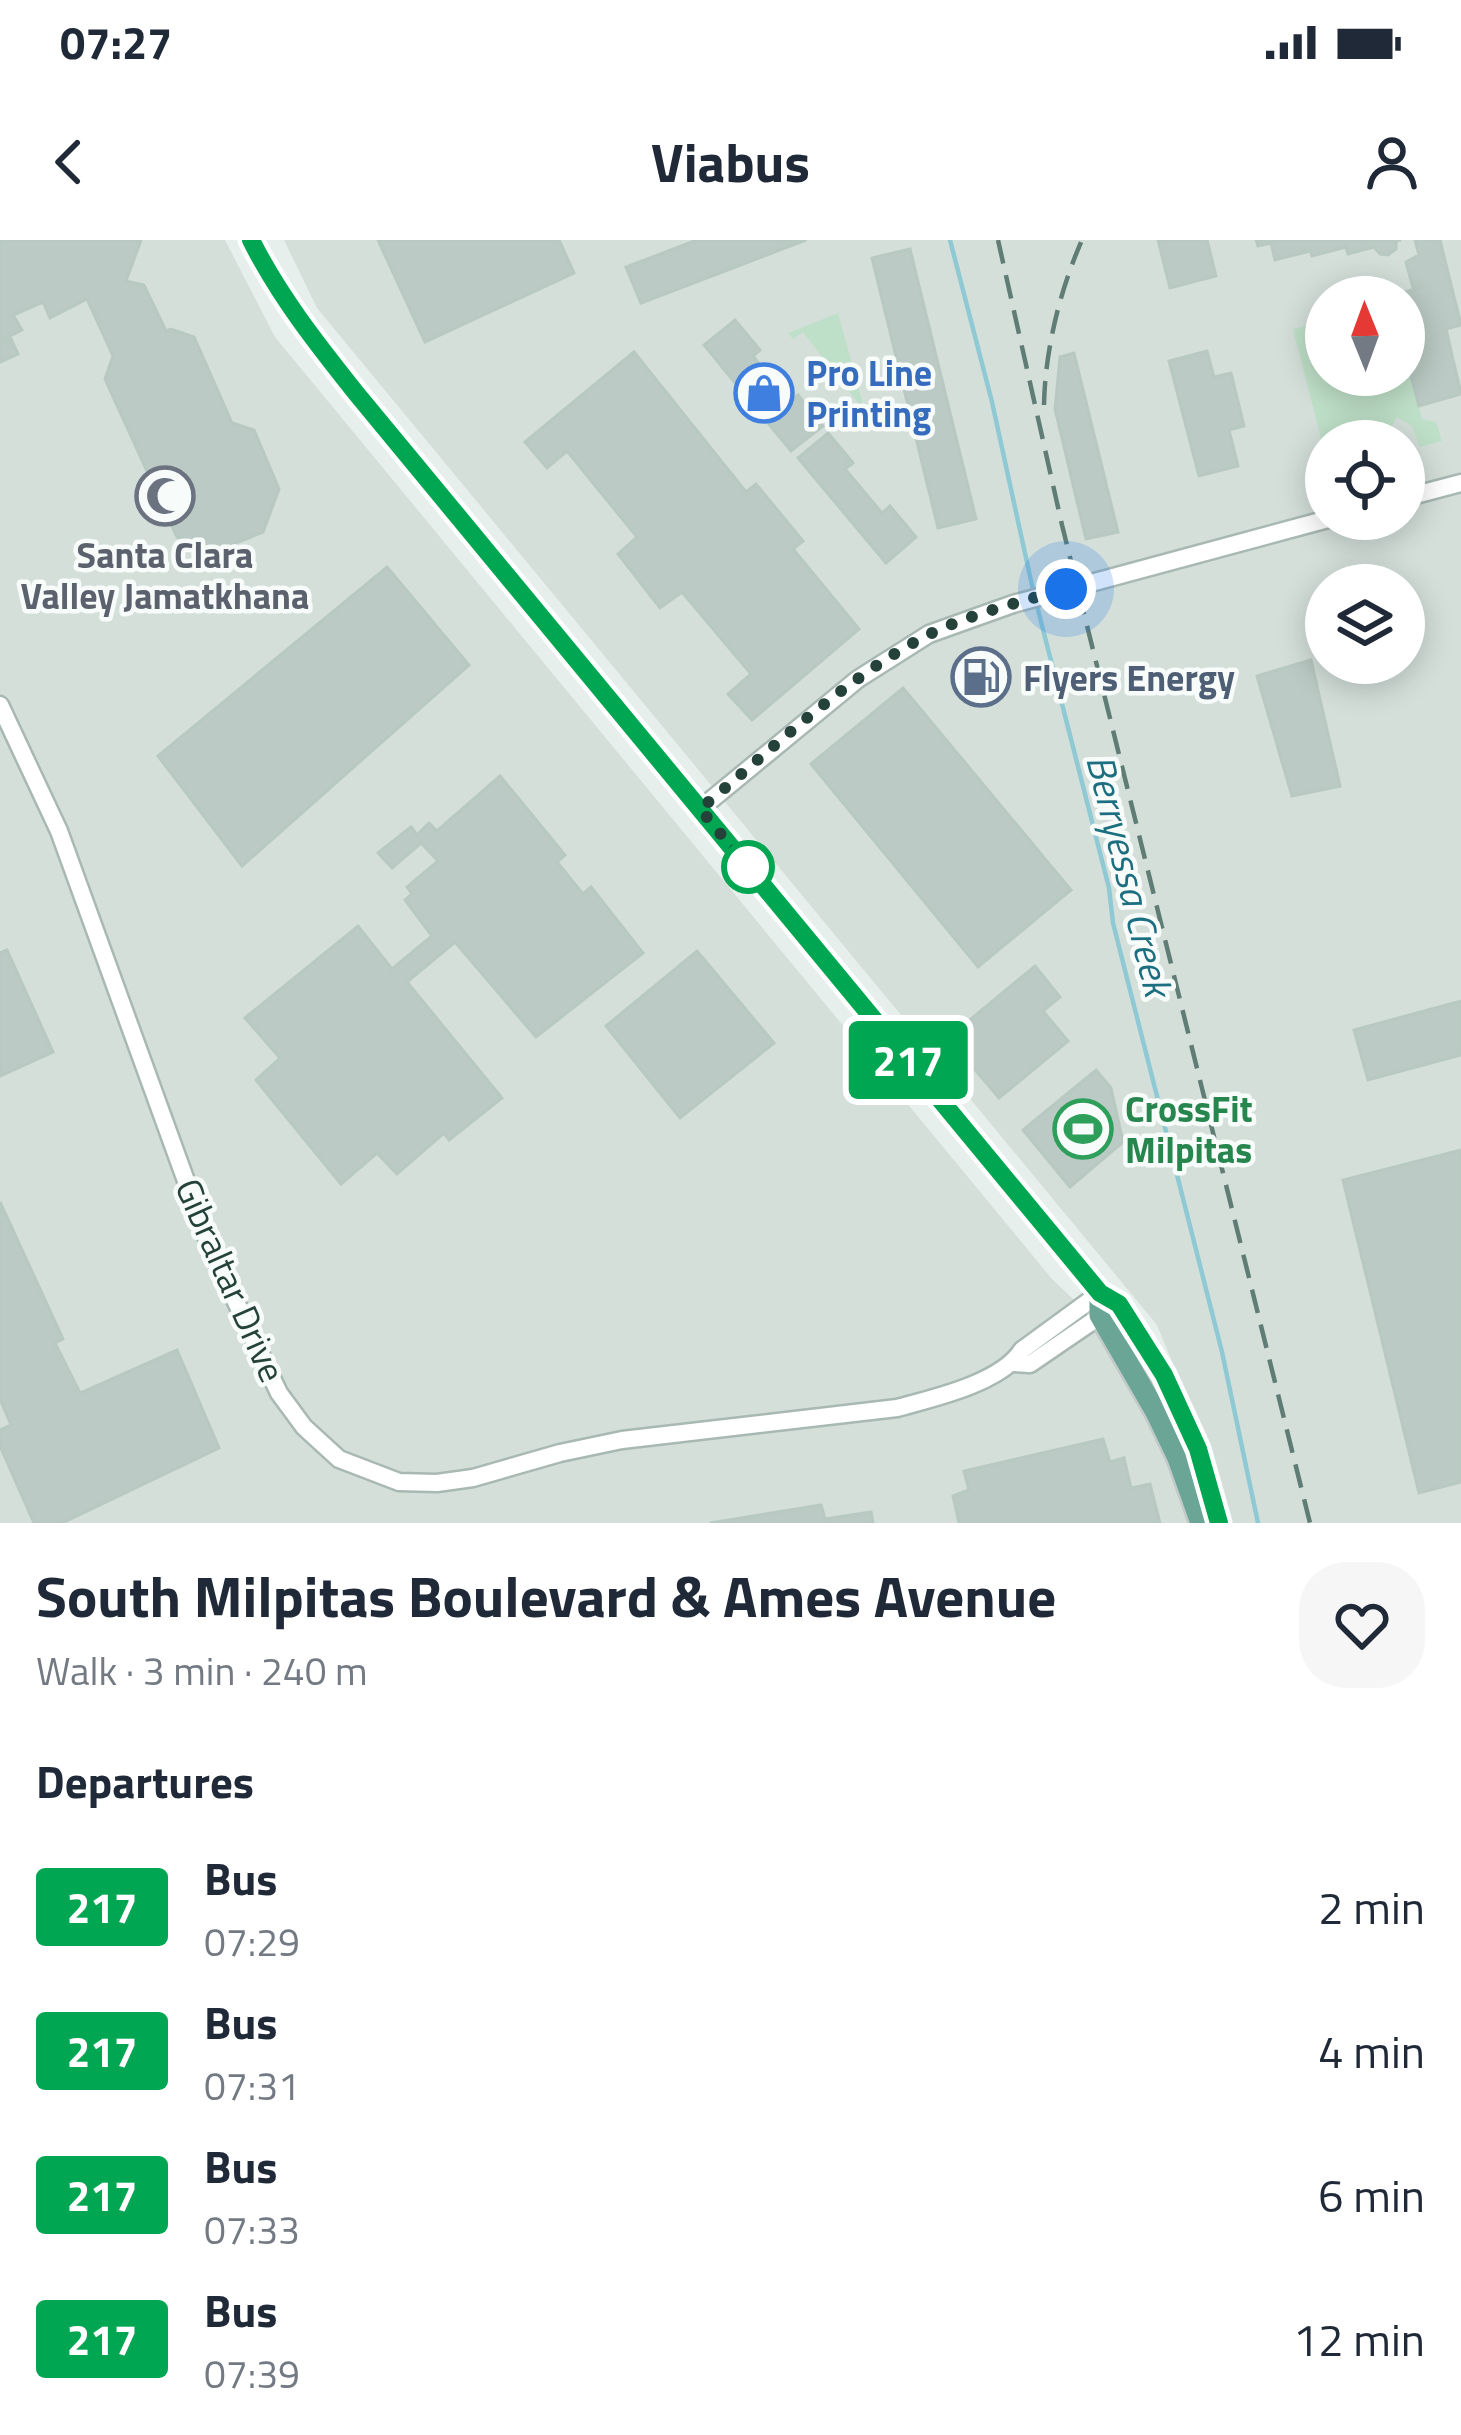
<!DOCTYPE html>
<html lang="en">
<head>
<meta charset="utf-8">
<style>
  :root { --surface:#fff; --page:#f6f6f7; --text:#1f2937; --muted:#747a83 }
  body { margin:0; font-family:"Titillium Web",sans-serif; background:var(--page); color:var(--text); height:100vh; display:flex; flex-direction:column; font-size:45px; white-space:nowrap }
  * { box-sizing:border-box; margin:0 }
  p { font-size:39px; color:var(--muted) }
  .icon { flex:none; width:66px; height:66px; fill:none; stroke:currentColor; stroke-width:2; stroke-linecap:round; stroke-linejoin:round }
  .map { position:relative; height:1283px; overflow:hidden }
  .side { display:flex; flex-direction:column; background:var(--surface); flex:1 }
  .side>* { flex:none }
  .badge { padding:0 24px; border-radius:9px; font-size:42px; line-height:78px }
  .needle { width:78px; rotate:359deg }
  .controls { position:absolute; left:1305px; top:36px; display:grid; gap:24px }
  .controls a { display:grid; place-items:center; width:120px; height:120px; border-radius:50%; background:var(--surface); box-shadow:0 6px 30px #0003; font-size:60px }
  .you { position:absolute; width:60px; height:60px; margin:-30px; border:9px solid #fff; border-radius:50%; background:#1a73e8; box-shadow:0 0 0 18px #1a73e833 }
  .map>.badge { position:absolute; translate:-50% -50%; box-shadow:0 0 0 6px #fff }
  h2 { padding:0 36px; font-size:45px; line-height:108px }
  .round { display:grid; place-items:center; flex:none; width:126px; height:126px; border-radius:48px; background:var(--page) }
  .summary { display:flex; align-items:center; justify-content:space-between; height:204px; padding:0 36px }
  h1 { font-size:57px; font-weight:700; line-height:90px }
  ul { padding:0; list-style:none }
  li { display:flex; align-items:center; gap:36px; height:144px; padding:0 36px }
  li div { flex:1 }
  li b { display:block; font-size:45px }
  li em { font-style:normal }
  li .badge { min-width:132px; font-weight:700; text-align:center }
  .status { display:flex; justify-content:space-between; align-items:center; height:84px; padding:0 60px; background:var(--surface); direction:ltr }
  .status svg { height:33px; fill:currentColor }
  header { display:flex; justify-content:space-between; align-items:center; height:156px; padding:0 36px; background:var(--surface); font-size:54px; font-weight:700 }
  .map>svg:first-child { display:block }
  .built { fill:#d4dfda; fill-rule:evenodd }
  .green { fill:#bfe0c8 }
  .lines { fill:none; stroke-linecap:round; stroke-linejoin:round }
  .stream { stroke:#8ec9d4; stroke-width:4.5 }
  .building { fill:#bbcac4; stroke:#b8c9c2; stroke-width:3 }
  .minor-casing { stroke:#a8b8b2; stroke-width:21 }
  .major-casing { stroke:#c2cac8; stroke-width:26 }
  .minor { stroke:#fff; stroke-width:16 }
  .major { stroke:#6aa596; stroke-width:21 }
  .rail { stroke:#5f7d75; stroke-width:4.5; stroke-dasharray:24 12; stroke-linecap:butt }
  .line-casing { stroke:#fff; stroke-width:27 }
  .line { stroke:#00a651; stroke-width:18 }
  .walk { stroke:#24423a; stroke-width:12; stroke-dasharray:0 21.6 }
  .stop-dot { fill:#fff; stroke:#00a651; stroke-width:6 }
  .labels { text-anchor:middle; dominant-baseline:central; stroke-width:9; stroke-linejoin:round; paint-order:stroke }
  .shop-label { font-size:36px; font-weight:bold; fill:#366cbe; stroke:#f7fbf9; text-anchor:start }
  .worship-label { font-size:36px; font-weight:bold; fill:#5b616d; stroke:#f7fbf9 }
  .service-label { font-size:36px; font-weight:bold; fill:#4e5e75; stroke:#f7fbf9; text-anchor:start }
  .leisure-label { font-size:36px; font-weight:bold; fill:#27864d; stroke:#f7fbf9; text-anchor:start }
  .street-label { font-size:36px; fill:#24423a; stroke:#f7fbf9 }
  .water-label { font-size:39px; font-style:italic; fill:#1c6f80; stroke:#f7fbf9 }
</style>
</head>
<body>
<div class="status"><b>07:27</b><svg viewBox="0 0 49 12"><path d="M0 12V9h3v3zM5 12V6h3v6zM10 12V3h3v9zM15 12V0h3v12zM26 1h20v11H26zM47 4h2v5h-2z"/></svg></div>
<header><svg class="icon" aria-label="back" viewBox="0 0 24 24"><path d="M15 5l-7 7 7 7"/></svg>Viabus<svg class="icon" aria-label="person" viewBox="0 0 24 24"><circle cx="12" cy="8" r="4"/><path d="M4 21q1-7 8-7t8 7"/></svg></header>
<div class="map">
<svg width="1461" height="1283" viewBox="0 0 1461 1283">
  <rect width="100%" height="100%" fill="#e6efeb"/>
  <!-- built -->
  <g class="built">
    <polygon points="0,0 225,0 275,97 1052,1039 1136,1119 1194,1283 0,1283"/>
    <path d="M 284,0 L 1461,0 L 1461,1283 L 1229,1283 L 1212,1219 L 1157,1085 L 317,68 ZM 1326,57 L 1404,57 L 1404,135 L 1326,135 ZM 1326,201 L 1404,201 L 1404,279 L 1326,279 ZM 1326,345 L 1404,345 L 1404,423 L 1326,423 Z"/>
  </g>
  <!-- green -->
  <g class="green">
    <polygon points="838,73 863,164 871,163 875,175 868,176 803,92 793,99 788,93"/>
    <polygon points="1326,81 1326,135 1404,135 1404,107 1422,179 1436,182 1442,201 1420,207 1412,186 1397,177 1383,201 1326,201 1326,207 1323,206 1293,89"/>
  </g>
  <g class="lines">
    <!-- stream -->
    <g class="stream">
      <polyline points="950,0 992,162 1033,350"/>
      <polyline points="1036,362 1109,648 1113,683 1222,1112 1258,1283"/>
    </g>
  </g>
  <!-- building -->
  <g class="building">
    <polygon points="0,0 141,0 126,41 144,45 166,91 171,89 194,97 232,183 254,190 279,249 263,292 219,310 177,297 105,139 113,116 87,59 50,78 43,62 13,75 22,90 0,101"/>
    <polygon points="378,0 559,0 574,33 425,102"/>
    <polygon points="697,0 806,0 641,63 626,27"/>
    <polygon points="1158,0 1207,0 1216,36 1170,48"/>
    <polygon points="1256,0 1401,0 1396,1 1396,9 1388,15 1380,14 1374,7 1348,14 1346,7 1312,16 1310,11 1275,20 1271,3 1258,6"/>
    <polygon points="1415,0 1440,0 1461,85 1446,89 1461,154 1419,166 1404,109 1404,57 1390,56 1423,47 1422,45 1413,48 1406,22 1419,15"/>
    <polygon points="910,9 976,279 938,288 872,18"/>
    <polygon points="735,80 760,110 753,116 790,162 798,155 823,186 791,211 704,105"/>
    <polygon points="11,99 18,114 0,122 0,104"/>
    <polygon points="1207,111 1214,137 1231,133 1244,186 1229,190 1238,226 1199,236 1169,121"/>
    <polygon points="634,112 746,252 756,244 803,301 793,309 859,389 752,480 728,454 751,434 682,352 660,368 618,314 637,297 567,211 547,228 525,202"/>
    <polygon points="1074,113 1118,292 1086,299 1055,169 1060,117"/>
    <polygon points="828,193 853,223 845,229 882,273 890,266 916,297 886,323 798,218"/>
    <polygon points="387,327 469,425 242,626 158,516"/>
    <polygon points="1311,420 1340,546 1292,556 1257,436"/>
    <polygon points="903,448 1071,650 978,727 811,524"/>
    <polygon points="500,536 565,615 557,622 583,654 591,647 643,713 536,797 455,702 407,742 502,858 449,900 444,893 397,934 377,913 341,944 256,840 280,818 245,778 358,686 392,729 432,696 405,660 412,654 407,647 438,621 421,603 392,628 378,613 411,587 417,595 429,583 437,591"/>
    <polygon points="7,710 53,812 0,836 0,713"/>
    <polygon points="697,711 774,803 680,878 606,786"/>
    <polygon points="1035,726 1060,757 1043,771 1068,801 999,858 948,798"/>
    <polygon points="1461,761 1461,815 1368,840 1354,790"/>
    <polygon points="1096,830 1111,848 1123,902 1070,947 1023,890"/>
    <polygon points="1461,910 1461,1242 1419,1253 1343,940"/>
    <polygon points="0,962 63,1099 55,1103 80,1153 177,1110 219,1208 62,1283 34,1283 0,1206 0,1190 11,1185 0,1159"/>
    <polygon points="1103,1199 1110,1222 1124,1218 1131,1248 1150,1244 1160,1283 959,1283 953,1256 969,1250 964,1231"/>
    <polygon points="821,1265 825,1279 871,1272 873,1283 710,1283"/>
  </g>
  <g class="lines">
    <defs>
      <g id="minor">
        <polyline points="1404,258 1461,243"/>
        <path d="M 0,465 L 59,591 L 210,1007 L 279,1153 L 304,1187 L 339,1219 L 399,1242 L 437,1243 L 473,1238 L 560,1213 L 622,1200 L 897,1168 C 934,1158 1001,1143 1022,1110 L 1100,1053"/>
        <polyline points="700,569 858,439 929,394 1013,364 1328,279"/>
        <polyline points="1013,1123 1030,1124 1109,1070"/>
      </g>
      <g id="major">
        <path d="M 251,0 C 279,56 318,104 356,153 L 1100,1053 L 1119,1064 L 1164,1135 L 1198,1209 L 1219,1283"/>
        <polyline points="1100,1053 1100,1075 1156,1172 1178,1218 1201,1283"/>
      </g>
    </defs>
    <!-- minor casing -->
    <use href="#minor" class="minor-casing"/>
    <!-- major casing -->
    <use href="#major" class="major-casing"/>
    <!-- minor -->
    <use href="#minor" class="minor"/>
    <!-- major -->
    <use href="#major" class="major"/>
    <!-- rail -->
    <g class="rail">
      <polyline points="998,0 1062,285 1310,1283"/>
      <path d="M 1044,165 C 1045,110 1060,50 1082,0"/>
    </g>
  </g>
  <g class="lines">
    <defs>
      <path id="line" d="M 251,0 C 279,56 317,104 356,153 L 1100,1053 L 1119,1064 L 1164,1135 L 1198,1209 L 1219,1283"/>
    </defs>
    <!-- line casing -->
    <use href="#line" class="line-casing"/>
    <!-- line -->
    <use href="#line" class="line"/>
    <!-- walk -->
    <path class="walk" d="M 748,627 L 700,569 C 770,511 845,438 926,396 C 969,374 1020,362 1066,349"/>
  </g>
  <!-- icons -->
  <defs>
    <symbol id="shop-ring" viewBox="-11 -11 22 22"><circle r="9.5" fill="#f7fbf9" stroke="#3f7fe0" stroke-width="1.5"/><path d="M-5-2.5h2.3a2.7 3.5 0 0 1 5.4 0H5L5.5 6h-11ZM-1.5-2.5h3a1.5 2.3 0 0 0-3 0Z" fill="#3f7fe0"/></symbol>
    <symbol id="mosque-ring" viewBox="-11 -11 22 22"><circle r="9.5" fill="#f7fbf9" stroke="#6b7280" stroke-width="1.5"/><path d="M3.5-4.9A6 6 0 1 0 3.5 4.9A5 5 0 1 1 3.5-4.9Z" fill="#6b7280"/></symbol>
    <symbol id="fuel-ring" viewBox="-11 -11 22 22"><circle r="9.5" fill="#f7fbf9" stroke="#5c6f8a" stroke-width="1.5"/><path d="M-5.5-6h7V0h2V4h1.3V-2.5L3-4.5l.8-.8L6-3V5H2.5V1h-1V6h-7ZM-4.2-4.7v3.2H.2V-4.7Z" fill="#5c6f8a"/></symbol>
    <symbol id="stadium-ring" viewBox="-11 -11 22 22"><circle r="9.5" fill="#f7fbf9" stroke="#2e9e5b" stroke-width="1.5"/><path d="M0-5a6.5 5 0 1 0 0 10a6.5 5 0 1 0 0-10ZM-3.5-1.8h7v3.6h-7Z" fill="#2e9e5b"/></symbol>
  </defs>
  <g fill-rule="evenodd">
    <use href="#shop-ring" x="731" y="120" width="66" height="66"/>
    <use href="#mosque-ring" x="132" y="223" width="66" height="66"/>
    <use href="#fuel-ring" x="948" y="404" width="66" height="66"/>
    <use href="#stadium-ring" x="1050" y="856" width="66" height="66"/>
  </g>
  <!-- markers -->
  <circle class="stop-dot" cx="748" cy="627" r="24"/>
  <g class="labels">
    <!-- shop labels -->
    <g class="shop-label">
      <text x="806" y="132">Pro Line<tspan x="806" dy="41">Printing</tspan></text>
    </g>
    <!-- worship labels -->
    <g class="worship-label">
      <text x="165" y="314">Santa Clara<tspan x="165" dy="41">Valley Jamatkhana</tspan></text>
    </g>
    <!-- service labels -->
    <g class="service-label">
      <text x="1023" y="437">Flyers Energy</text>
    </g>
    <!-- leisure labels -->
    <g class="leisure-label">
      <text x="1125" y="868">CrossFit<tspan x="1125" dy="41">Milpitas</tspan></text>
    </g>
    <!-- street labels -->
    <g class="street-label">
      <text transform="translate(231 1040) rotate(66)">Gibraltar Drive</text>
    </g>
    <!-- water labels -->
    <g class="water-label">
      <text transform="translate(1130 635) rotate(76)">Berryessa Creek</text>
    </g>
  </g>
</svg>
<div class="controls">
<a><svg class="needle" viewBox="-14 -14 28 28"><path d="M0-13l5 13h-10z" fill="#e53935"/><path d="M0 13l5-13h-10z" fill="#747a83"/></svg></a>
<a><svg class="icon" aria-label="locate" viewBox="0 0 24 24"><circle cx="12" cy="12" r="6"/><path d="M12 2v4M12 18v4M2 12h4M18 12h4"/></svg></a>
<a><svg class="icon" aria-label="layers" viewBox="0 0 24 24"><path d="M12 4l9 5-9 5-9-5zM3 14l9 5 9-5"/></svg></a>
</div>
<div class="you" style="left:1066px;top:349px"></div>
<b class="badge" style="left:908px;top:820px;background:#00a651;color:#fff">217</b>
</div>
<section class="side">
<div class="summary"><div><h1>South Milpitas Boulevard &amp; Ames Avenue</h1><p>Walk · 3 min · 240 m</p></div><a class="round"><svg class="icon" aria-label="heart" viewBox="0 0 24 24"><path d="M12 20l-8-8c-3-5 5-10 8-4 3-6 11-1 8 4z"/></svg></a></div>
<h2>Departures</h2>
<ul>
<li><span class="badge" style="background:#00a651;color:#fff">217</span><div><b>Bus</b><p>07:29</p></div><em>2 min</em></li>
<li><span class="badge" style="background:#00a651;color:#fff">217</span><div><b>Bus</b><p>07:31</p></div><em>4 min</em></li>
<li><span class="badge" style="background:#00a651;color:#fff">217</span><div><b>Bus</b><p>07:33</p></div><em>6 min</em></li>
<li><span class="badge" style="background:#00a651;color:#fff">217</span><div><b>Bus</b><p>07:39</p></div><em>12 min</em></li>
</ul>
</section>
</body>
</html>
